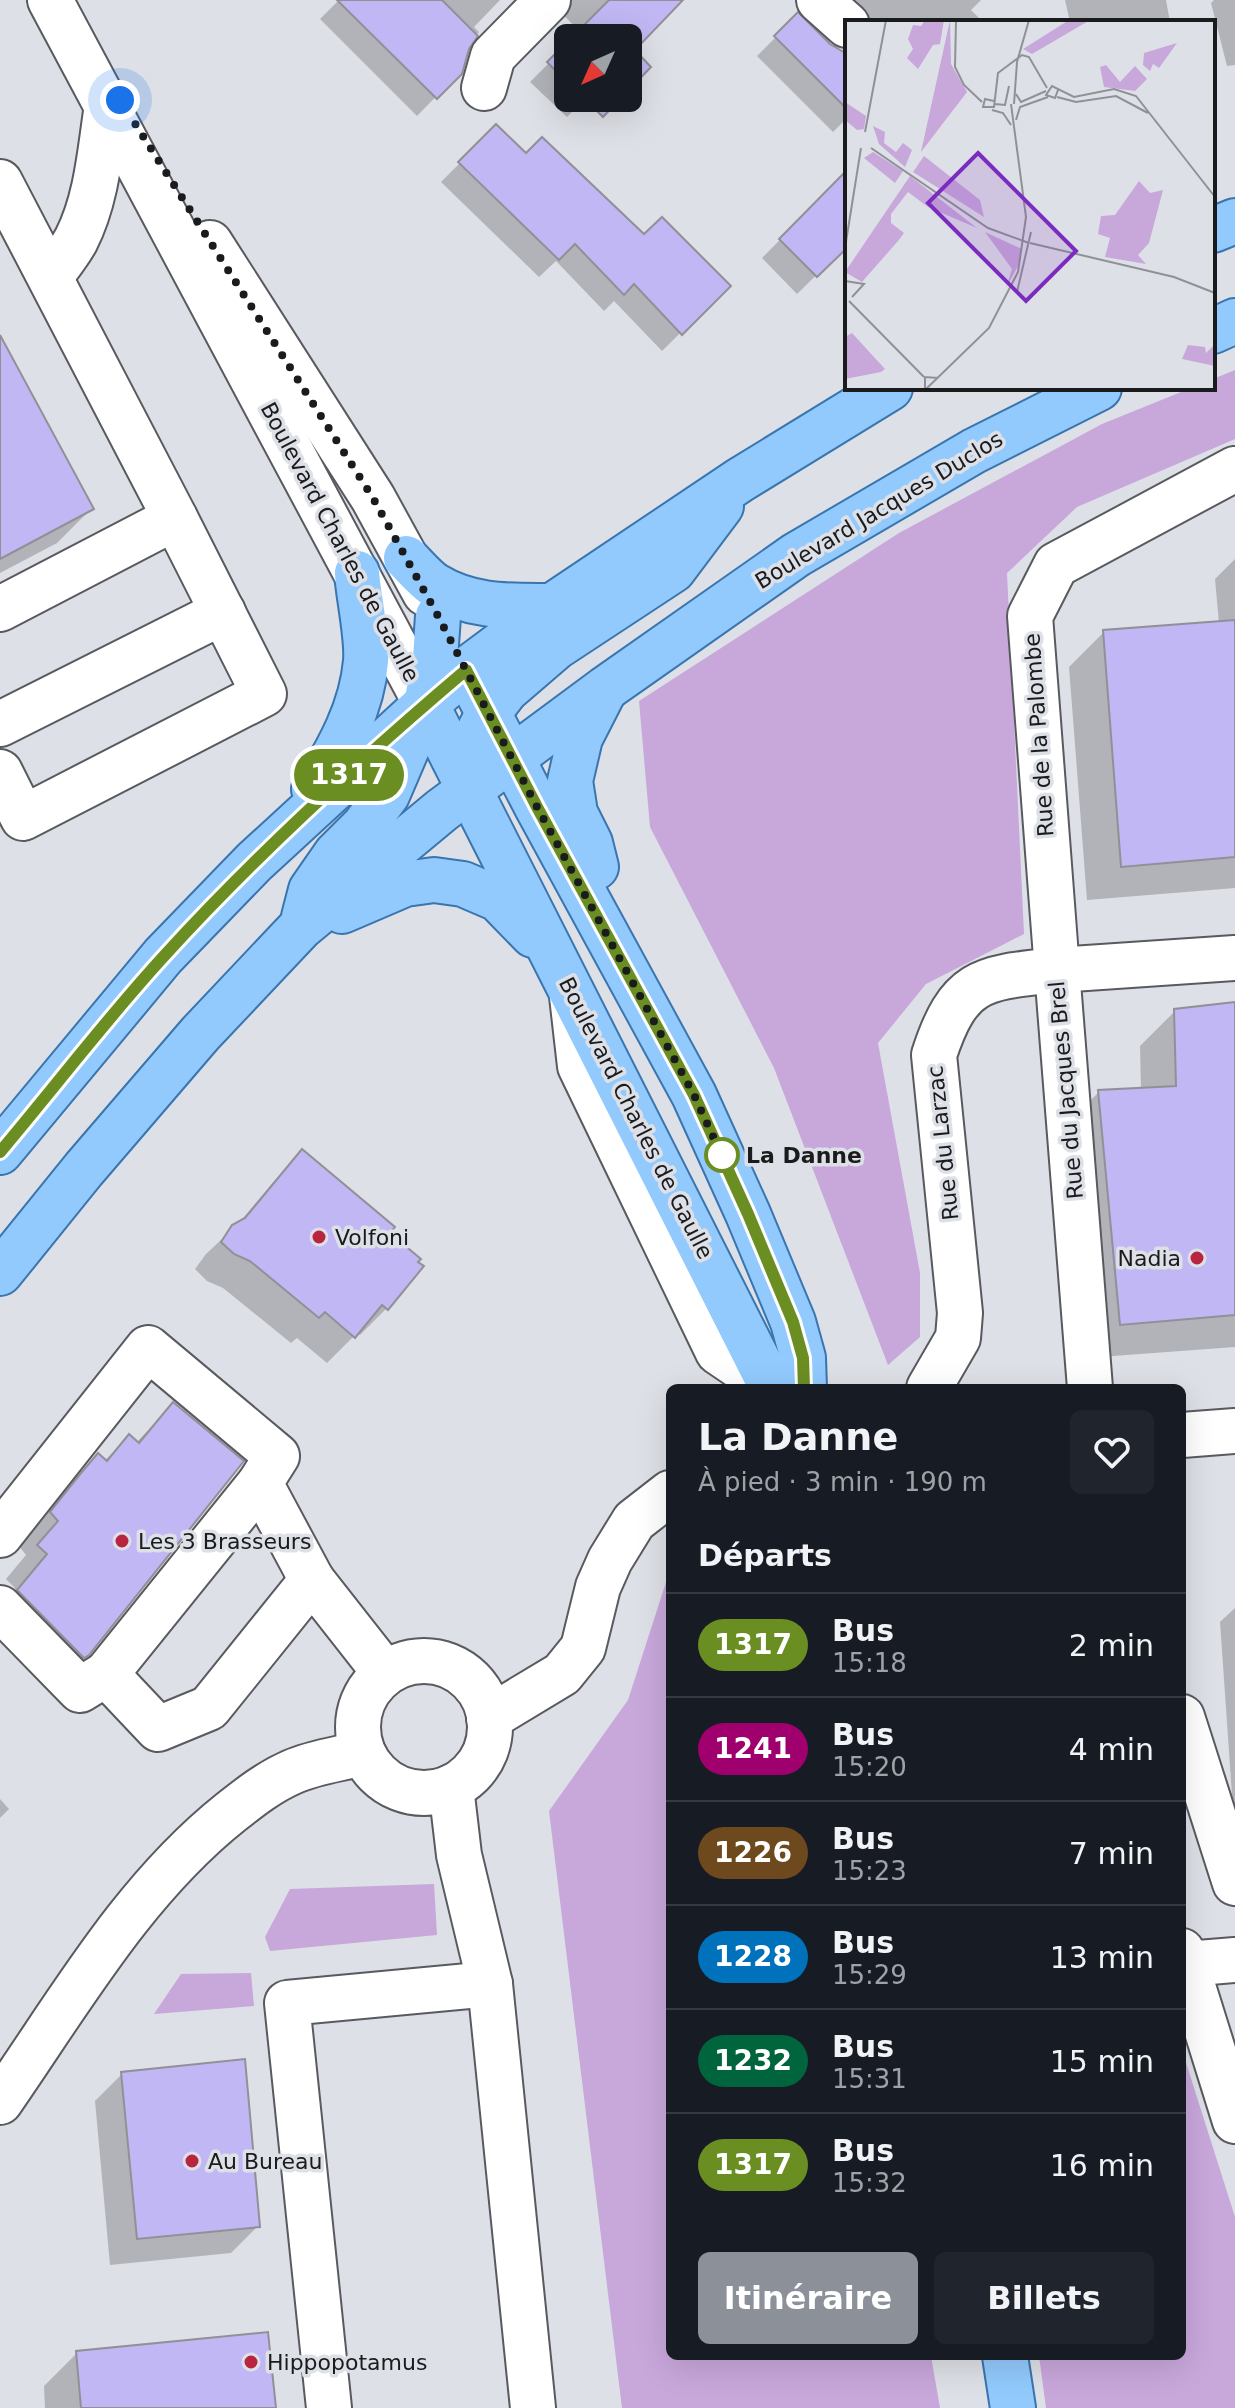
<!DOCTYPE html>
<html lang="fr">
<head>
<meta charset="utf-8">
<style>
  :root { --surface:#171b24; --page:#20242c; --text:#f1f3f6; --muted:#9ea1a6; --line:#363941; --accent:#8c9099 }
  body { margin:0; font-family:"DejaVu Sans",sans-serif; background:var(--page); color:var(--text); height:100vh; display:flex; flex-direction:column; font-size:30px; white-space:nowrap }
  * { box-sizing:border-box; margin:0 }
  p { font-size:26px; color:var(--muted) }
  .icon { flex:none; width:44px; height:44px; fill:none; stroke:currentColor; stroke-width:2; stroke-linecap:round; stroke-linejoin:round }
  .map { position:relative; flex:1; overflow:hidden }
  .side { position:absolute; left:666px; top:1384px; width:520px; height:976px; display:flex; flex-direction:column; background:var(--surface); border-radius:12px; box-shadow:0 8px 32px #0002 }
  .side>* { flex:none }
  .badge { padding:0 16px; border-radius:26px; font-size:28px; line-height:52px }
  .needle { width:52px; rotate:225deg }
  .fabs { position:absolute; left:554px; top:24px; display:grid; gap:16px }
  .fabs a { display:grid; place-items:center; width:88px; height:88px; border-radius:12px; background:var(--surface); box-shadow:0 8px 32px #0002; font-size:40px }
  .you { position:absolute; width:40px; height:40px; margin:-20px; border:6px solid #fff; border-radius:50%; background:#1a73e8; box-shadow:0 0 0 12px #1a73e833 }
  .map>.badge { position:absolute; translate:-50% -50%; box-shadow:0 0 0 4px #fff }
  h2 { padding:0 32px; font-size:30px; line-height:72px }
  .round { display:grid; place-items:center; flex:none; width:84px; height:84px; border-radius:12px; background:var(--page) }
  .overview { display:flex; align-items:center; justify-content:space-between; height:136px; padding:0 32px }
  h1 { font-size:38px; font-weight:700; line-height:60px }
  .button { display:flex; gap:16px; margin-top:auto; padding:16px 32px }
  .button a { flex:1; height:92px; border-radius:12px; background:var(--accent); color:#fff; font-size:32px; font-weight:700; line-height:92px; text-align:center }
  .button a+a { background:var(--page); color:var(--text) }
  ul { padding:0; list-style:none }
  li { display:flex; align-items:center; gap:24px; height:104px; padding:0 32px; border-top:2px solid var(--line) }
  li div { flex:1 }
  li b { display:block; font-size:30px }
  li em { font-style:normal }
  li .badge { min-width:88px; font-weight:700; text-align:center }
  .map>svg:first-child { display:block }
  .green { fill:#c8a7db }
  .shadow { fill:#0003 }
  .building { fill:#c1b7f4; stroke:#919096; stroke-width:2 }
  .lines { fill:none; stroke-linecap:round; stroke-linejoin:round }
  .minor-casing { stroke:#585a5f; stroke-width:48 }
  .major-casing { stroke:#3975ae; stroke-width:48 }
  .minor { stroke:#fff; stroke-width:44 }
  .major { stroke:#92cafd; stroke-width:44 }
  .line-casing { stroke:#fff; stroke-width:18 }
  .line { stroke:#6b8e23; stroke-width:12 }
  .walk { stroke:#1a1b1d; stroke-width:8; stroke-dasharray:0 14.4 }
  .stop-dot { fill:#fff; stroke:#6b8e23; stroke-width:4 }
  .poi-dot { fill:#b72540; stroke:#dee0e7; stroke-width:3 }
  .labels { text-anchor:middle; dominant-baseline:central; stroke-width:7; stroke-linejoin:round; paint-order:stroke }
  .street-label { font-size:22px; fill:#1a1b1d; stroke:#dee0e7 }
  .stop-label { font-size:22px; font-weight:bold; fill:#1a1b1d; stroke:#dee0e7; text-anchor:start }
  .poi-label { font-size:22px; fill:#1a1b1d; stroke:#dee0e7; text-anchor:start }
  .inset-road { fill:none; stroke:#909196; stroke-width:2 }
  .view { fill:#7b2cbf; fill-opacity:0.15; stroke:#7b2cbf; stroke-width:4 }
  .inset-edge { fill:none; stroke:#1a1b1d; stroke-width:4 }
</style>
</head>
<body>
<div class="map">
<svg width="1235" height="2408" viewBox="0 0 1235 2408">
  <rect width="100%" height="100%" fill="#dee0e7"/>
  <!-- green -->
  <g class="green">
    <polygon points="1235,370 1235,439 1077,507 1007,573 1024,934 926,984 878,1043 920,1273 920,1337 888,1365 774,1068 650,827 639,701 899,533 1102,424 1191,388 1213,388 1213,379"/>
    <polygon points="670,1578 670,2356 931,2356 940,2408 622,2408 549,1811 628,1700 667,1579"/>
    <polygon points="434,1884 437,1935 270,1951 265,1937 290,1889"/>
    <polygon points="251,1973 254,2006 154,2014 181,1974"/>
    <polygon points="1182,2050 1235,2217 1235,2408 1046,2408 1039,2356 1182,2356"/>
  </g>
  <!-- shadow -->
  <g class="shadow">
    <polygon points="337,0 500,0 474,27 479,32 467,48 460,72 417,116 320,19 338,1"/>
    <polygon points="549,0 681,0 628,54 628,38 574,38 580,32"/>
    <polygon points="850,0 981,0 971,10 983,22 872,22"/>
    <polygon points="1065,0 1166,0 1170,22 1070,22"/>
    <polygon points="1214,0 1235,0 1235,65 1227,66 1211,3"/>
    <polygon points="798,15 829,45 847,57 847,118 833,132 757,56"/>
    <polygon points="568,44 568,98 586,98 567,117 530,82"/>
    <polygon points="496,127 526,156 644,237 728,286 662,351 614,301 604,311 556,261 539,277 441,182"/>
    <polygon points="847,172 847,245 797,294 762,258"/>
    <polygon points="0,339 92,508 57,543 0,573"/>
    <polygon points="1235,559 1235,888 1087,900 1069,667 1104,632 1219,623 1215,579"/>
    <polygon points="1235,1004 1235,1347 1086,1358 1064,1126 1099,1092 1141,1089 1140,1046 1175,1011"/>
    <polygon points="302,1152 387,1234 386,1309 360,1335 357,1333 327,1363 297,1338 291,1343 223,1288 207,1281 195,1269 206,1254 238,1224 276,1179"/>
    <polygon points="173,1404 88,1654 54,1687 0,1607 15,1588 6,1579 26,1555 19,1546 65,1488 98,1455 104,1461 129,1437 136,1443"/>
    <polygon points="1235,1608 1235,1838 1220,1622"/>
    <polygon points="0,1799 9,1809 0,1818"/>
    <polygon points="122,2074 258,2226 231,2253 110,2265 95,2101"/>
    <polygon points="77,2353 274,2408 45,2408 44,2386"/>
  </g>
  <!-- building -->
  <g class="building">
    <polygon points="337,0 442,0 478,36 469,49 462,74 437,99"/>
    <polygon points="609,0 683,0 635,50 651,67 628,91 628,38 571,38"/>
    <polygon points="798,12 830,44 847,54 847,109 774,36"/>
    <polygon points="568,41 568,83 547,62"/>
    <polygon points="584,98 621,98 603,117"/>
    <polygon points="496,124 526,153 542,137 644,234 662,217 731,286 682,335 634,284 624,295 575,244 559,260 458,162"/>
    <polygon points="847,170 847,248 817,277 779,239"/>
    <polygon points="0,335 94,509 0,559"/>
    <polygon points="1235,620 1235,857 1121,867 1103,630"/>
    <polygon points="1235,1002 1235,1315 1120,1325 1098,1090 1176,1086 1174,1009"/>
    <polygon points="302,1149 395,1227 390,1233 421,1259 418,1262 424,1266 388,1310 382,1305 355,1338 325,1312 319,1318 250,1261 234,1254 221,1242 232,1225 245,1218"/>
    <polygon points="173,1402 244,1461 89,1655 84,1658 17,1590 47,1554 37,1545 58,1521 50,1512 82,1472 98,1453 107,1461 129,1434 139,1443"/>
    <polygon points="245,2059 260,2227 137,2239 121,2072"/>
    <polygon points="268,2332 276,2408 81,2408 76,2351"/>
  </g>
  <g class="lines">
    <defs>
      <g id="minor">
        <polyline points="50,0 426,704"/>
        <polyline points="819,0 847,25"/>
        <polyline points="484,88 493,56 548,0"/>
        <polyline points="0,182 175,518 264,694 23,818 0,772"/>
        <polyline points="210,243 373,498 425,593"/>
        <path d="M 51,276 C 59,265 69,253 76,240 C 97,199 100,151 107,105"/>
        <polyline points="0,609 175,518"/>
        <polyline points="0,724 223,612"/>
        <polyline points="572,996 580,1066 718,1352 771,1388"/>
        <path d="M 929,1388 L 958,1338 L 960,1313 L 934,1055 C 959,978 982,978 1057,970 L 1030,616 L 1056,565 L 1235,469"/>
        <polyline points="1090,1388 1057,970 1235,958"/>
        <polyline points="1182,1435 1235,1431"/>
        <polyline points="0,1535 148,1348 277,1456 260,1483 312,1580"/>
        <polyline points="0,1608 80,1690 106,1674 158,1729 209,1708 312,1580 385,1673"/>
        <circle cx="424" cy="1727" r="66"/>
        <polyline points="106,1674 260,1483"/>
        <polyline points="1182,1717 1235,1883"/>
        <polyline points="489,1718 562,1674 583,1648 598,1587 610,1560 634,1521 670,1493"/>
        <polyline points="451,1787 459,1855 490,1984 533,2408"/>
        <polyline points="1182,1951 1235,2121"/>
        <polyline points="1186,1964 1235,1960"/>
        <path d="M 0,2102 C 70,2001 133,1890 231,1812 C 250,1797 269,1782 292,1772 C 314,1762 340,1759 363,1753"/>
        <polyline points="329,2408 287,2003 490,1984"/>
      </g>
      <g id="major">
        <polyline points="1213,230 1235,221"/>
        <polyline points="1213,331 1235,321"/>
        <path d="M 406,558 C 415,567 424,578 434,585 C 471,608 510,606 552,606"/>
        <polyline points="466,670 537,807 694,1095 748,1214 793,1322 803,1358 804,1388"/>
        <polyline points="426,704 772,1388"/>
        <polyline points="477,735 489,712 506,690 556,647 673,570 721,506"/>
        <path d="M 314,789 C 339,750 362,708 366,661 C 368,638 359,598 357,573"/>
        <polyline points="596,867 590,843 575,813 570,781 580,738 604,691"/>
        <polyline points="342,911 405,884 434,880 463,884 498,899 533,935"/>
        <polyline points="304,917 311,890 336,854 364,826 387,795 426,704 435,659 438,616"/>
        <polyline points="0,1152 163,956 254,862 426,704 466,670 552,606 740,480 890,388"/>
        <polyline points="0,1273 84,1169 200,1034 301,927 442,810 605,689 796,555 974,451 1099,388"/>
        <polyline points="1005,2356 1013,2408"/>
      </g>
    </defs>
    <!-- minor casing -->
    <use href="#minor" class="minor-casing"/>
    <!-- major casing -->
    <use href="#major" class="major-casing"/>
    <!-- minor -->
    <use href="#minor" class="minor"/>
    <!-- major -->
    <use href="#major" class="major"/>
  </g>
  <g class="lines">
    <defs>
      <path id="line" d="M 0,1152 C 55,1087 107,1018 165,955 C 258,853 361,759 466,670 L 537,807 L 694,1095 L 748,1214 L 793,1322 L 803,1358 L 804,1388"/>
    </defs>
    <!-- line casing -->
    <use href="#line" class="line-casing"/>
    <!-- line -->
    <use href="#line" class="line"/>
    <!-- walk -->
    <polyline class="walk" points="120,100 373,498 438,616 537,807 694,1095 727,1167 722,1155"/>
  </g>
  <!-- markers -->
  <circle class="stop-dot" cx="722" cy="1155" r="16"/>
  <g class="poi-dot">
    <circle cx="319" cy="1237" r="8"/>
    <circle cx="1197" cy="1258" r="8"/>
    <circle cx="122" cy="1541" r="8"/>
    <circle cx="192" cy="2161" r="8"/>
    <circle cx="251" cy="2362" r="8"/>
  </g>
  <g class="labels">
    <!-- street labels -->
    <g class="street-label">
      <text transform="translate(879 510) rotate(-31)">Boulevard Jacques Duclos</text>
      <text transform="translate(340 542) rotate(62)">Boulevard Charles de Gaulle</text>
      <text transform="translate(1039 735) rotate(-94)">Rue de la Palombe</text>
      <text transform="translate(1066 1090) rotate(-95)">Rue du Jacques Brel</text>
      <text transform="translate(636 1118) rotate(63)">Boulevard Charles de Gaulle</text>
      <text transform="translate(943 1143) rotate(-96)">Rue du Larzac</text>
    </g>
    <!-- stop labels -->
    <g class="stop-label">
      <text x="746" y="1155">La Danne</text>
    </g>
    <!-- poi labels -->
    <g class="poi-label">
      <text x="335" y="1237">Volfoni</text>
      <text x="1181" y="1258" text-anchor="end">Nadia</text>
      <text x="138" y="1541">Les 3 Brasseurs</text>
      <text x="208" y="2161">Au Bureau</text>
      <text x="267" y="2362">Hippopotamus</text>
    </g>
  </g>
  <!-- overview -->
  <g transform="translate(845 20)">
    <rect width="370" height="370" fill="#dee0e7"/>
    <path d="M 80,0 L 99,0 L 95,24 L 88,25 L 73,49 L 62,38 L 68,29 L 63,19 L 68,5 L 76,6 ZM 105,0 L 106,44 L 122,72 L 76,132 ZM 224,0 L 245,0 L 187,34 L 178,29 ZM 332,23 L 314,48 L 308,44 L 305,51 L 298,45 L 299,33 ZM 261,45 L 275,62 L 290,46 L 302,59 L 290,71 L 259,67 L 255,47 ZM 0,82 L 21,96 L 19,109 L 12,110 L 0,100 ZM 28,106 L 40,112 L 39,123 L 51,132 L 58,123 L 67,130 L 60,147 L 34,124 ZM 28,132 L 58,151 L 50,163 L 19,138 ZM 79,136 L 135,180 L 139,197 L 68,152 ZM 65,156 L 132,208 L 83,187 L 63,172 L 46,194 L 46,203 L 59,213 L 53,221 L 17,262 L 0,252 ZM 294,161 L 305,173 L 318,170 L 304,223 L 293,235 L 301,244 L 260,237 L 265,218 L 253,214 L 256,196 L 270,195 ZM 140,212 L 177,229 L 173,246 L 161,268 L 167,249 ZM 7,313 L 40,349 L 36,352 L 0,359 L 0,317 ZM 370,324 L 370,346 L 337,339 L 343,325 L 360,327 L 361,333 Z" fill="#c8a7db"/>
    <path class="inset-road" d="M 111,0 L 110,47 L 119,65 L 137,82M 213,70 L 210,78 L 201,75 L 207,66 L 229,77 L 269,69 L 291,76 L 370,177M 171,74 L 176,82 L 201,71M 212,77 L 231,82 L 271,76 L 303,93M 149,81 L 140,79 L 138,87 L 149,87 L 153,53 L 177,35 L 184,37 L 202,68M 150,84 L 160,85 L 164,66M 169,84 L 172,42 L 184,0M 147,90 L 158,93 L 166,105M 171,100 L 175,87 L 203,77M 20,112 L 41,0M 26,128 L 143,208 L 184,223M 185,223 L 329,257 L 370,273M 0,228 L 16,128M 0,261 L 19,264 L 7,277M 172,272 L 186,212M 4,281 L 79,357M 80,370 L 144,308 L 173,252 L 181,197 L 166,84M 80,370 L 80,357 L 93,358"/>
    <path class="view" d="M 133,133 L 231,231 L 181,281 L 83,183 Z"/>
    <rect width="370" height="370" class="inset-edge"/>
  </g>
</svg>
<div class="fabs">
<a><svg class="needle" viewBox="-14 -14 28 28"><path d="M0-13l5 13h-10z" fill="#e53935"/><path d="M0 13l5-13h-10z" fill="#9ea1a6"/></svg></a>
</div>
<div class="you" style="left:120px;top:100px"></div>
<b class="badge" style="left:349px;top:775px;background:#6b8e23;color:#fff">1317</b>
<section class="side">
<div class="overview"><div><h1>La Danne</h1><p>À pied · 3 min · 190 m</p></div><a class="round"><svg class="icon" aria-label="heart" viewBox="0 0 24 24"><path d="M12 20l-8-8c-3-5 5-10 8-4 3-6 11-1 8 4z"/></svg></a></div>
<h2>Départs</h2>
<ul>
<li><span class="badge" style="background:#6b8e23;color:#fff">1317</span><div><b>Bus</b><p>15:18</p></div><em>2 min</em></li>
<li><span class="badge" style="background:#a0006e;color:#fff">1241</span><div><b>Bus</b><p>15:20</p></div><em>4 min</em></li>
<li><span class="badge" style="background:#6e491e;color:#fff">1226</span><div><b>Bus</b><p>15:23</p></div><em>7 min</em></li>
<li><span class="badge" style="background:#0072bc;color:#fff">1228</span><div><b>Bus</b><p>15:29</p></div><em>13 min</em></li>
<li><span class="badge" style="background:#00643c;color:#fff">1232</span><div><b>Bus</b><p>15:31</p></div><em>15 min</em></li>
<li><span class="badge" style="background:#6b8e23;color:#fff">1317</span><div><b>Bus</b><p>15:32</p></div><em>16 min</em></li>
</ul>
<div class="button"><a>Itinéraire</a><a>Billets</a></div>
</section>
</div>
</body>
</html>
